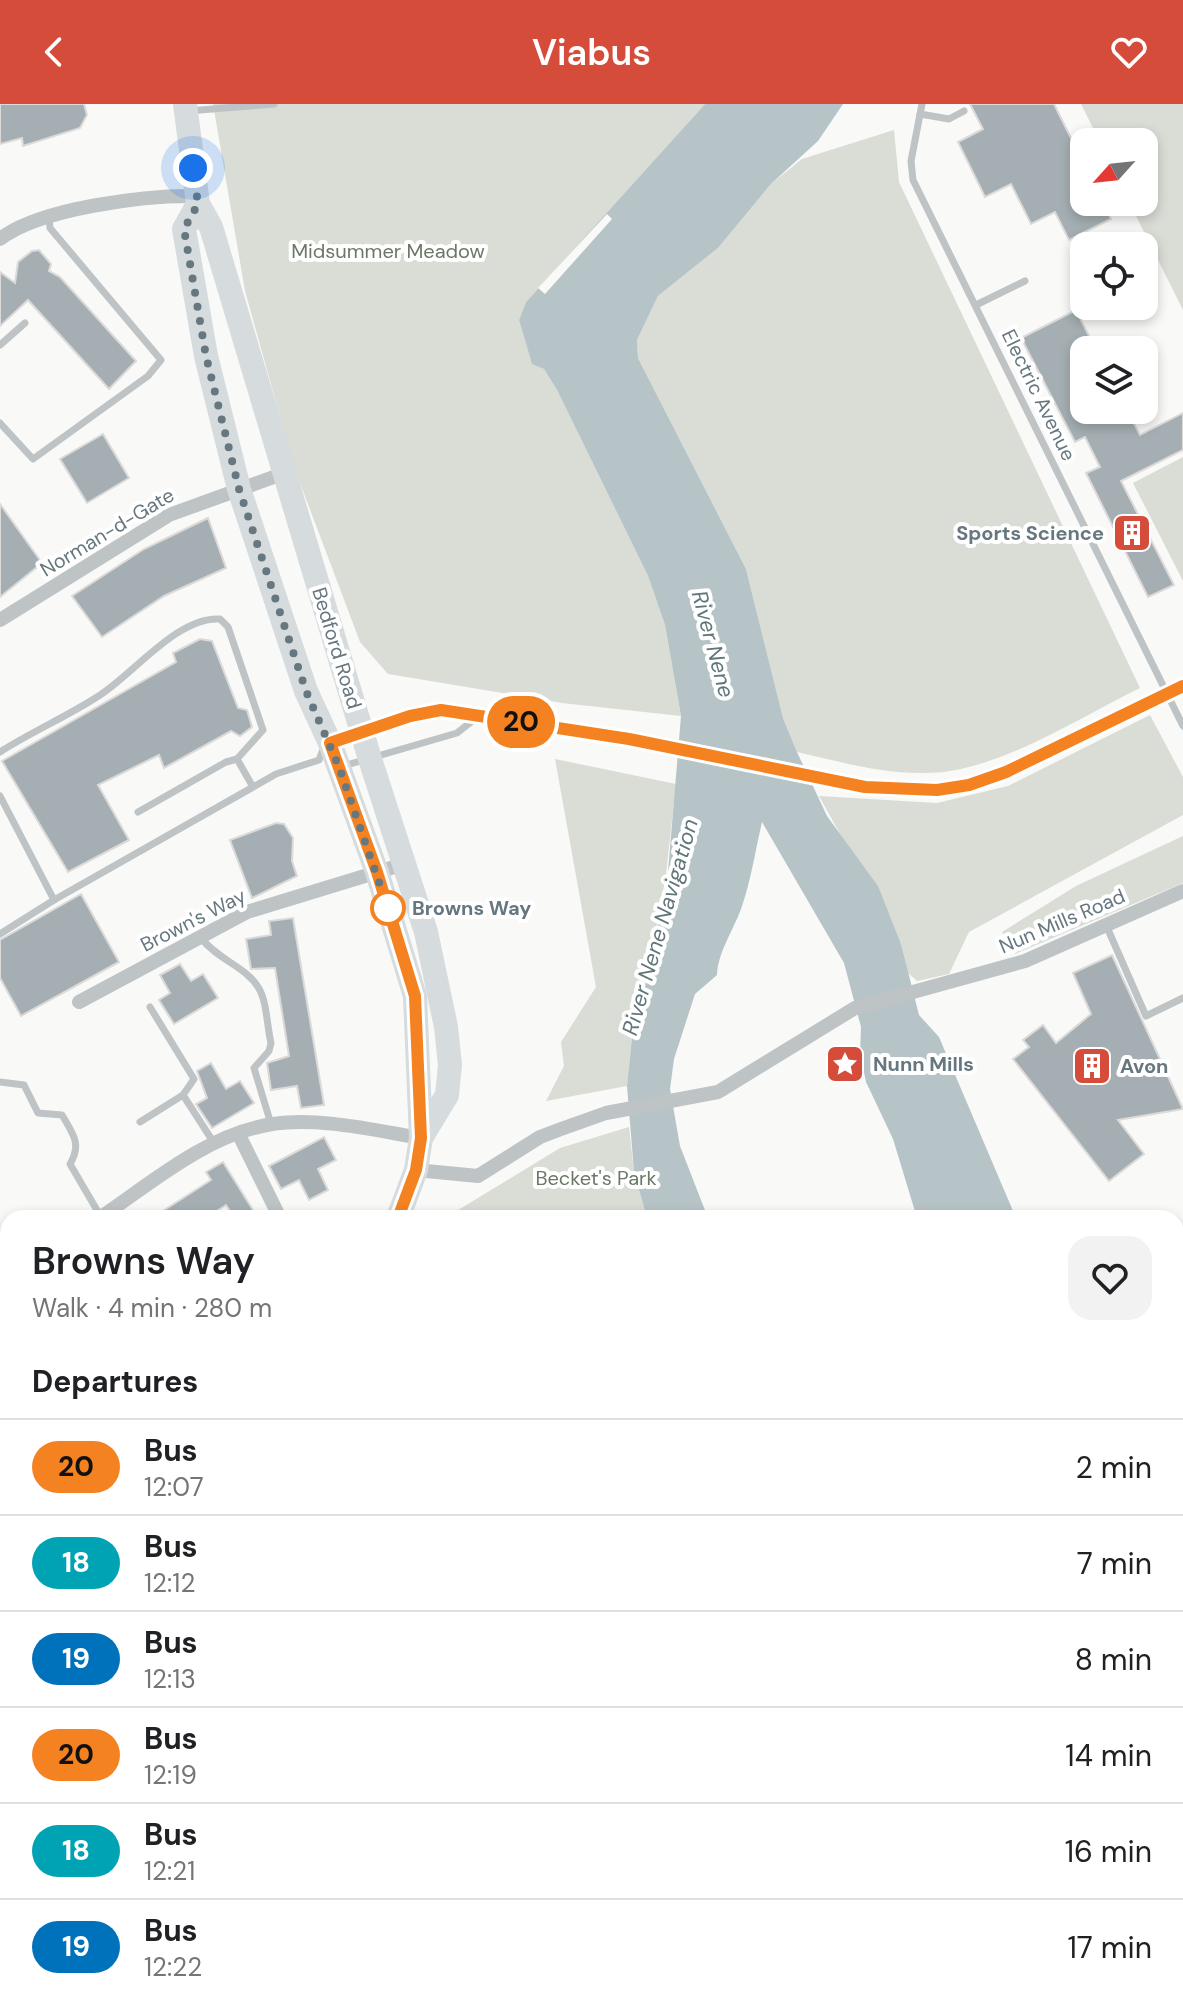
<!DOCTYPE html>
<html lang="en">
<head>
<meta charset="utf-8">
<style>
  :root { --surface:#fff; --page:#f2f2f2; --text:#202124; --muted:#757577; --line:#e0e0e0; --accent:#d54d3a }
  body { margin:0; font-family:"DM Sans",sans-serif; background:var(--page); color:var(--text); height:100vh; display:flex; flex-direction:column; font-size:30px; white-space:nowrap }
  * { box-sizing:border-box; margin:0 }
  p { font-size:26px; color:var(--muted) }
  .icon { flex:none; width:44px; height:44px; fill:none; stroke:currentColor; stroke-width:2; stroke-linecap:round; stroke-linejoin:round }
  .map { position:relative; flex:1; overflow:hidden }
  .side { position:absolute; left:0px; top:1106px; width:1184px; height:800px; display:flex; flex-direction:column; background:var(--surface); border-radius:24px 24px 0 0; box-shadow:0 4px 12px #0003 }
  .side>* { flex:none }
  .badge { padding:0 16px; border-radius:26px; font-size:28px; line-height:52px }
  .needle { width:52px; rotate:243deg }
  .controls { position:absolute; left:1070px; top:24px; display:grid; gap:16px }
  .controls a { display:grid; place-items:center; width:88px; height:88px; border-radius:16px; background:var(--surface); box-shadow:0 4px 12px #0003; font-size:40px }
  .you { position:absolute; width:40px; height:40px; margin:-20px; border:6px solid #fff; border-radius:50%; background:#1a73e8; box-shadow:0 0 0 12px #1a73e833 }
  .map>.badge { position:absolute; translate:-50% -50%; box-shadow:0 0 0 4px #fff }
  h2 { padding:0 32px; font-size:30px; line-height:72px }
  .round { display:grid; place-items:center; flex:none; width:84px; height:84px; border-radius:24px; background:var(--page) }
  .headline { display:flex; align-items:center; justify-content:space-between; height:136px; padding:0 32px }
  h1 { font-size:38px; font-weight:600; line-height:60px }
  ul { padding:0; list-style:none }
  li { display:flex; align-items:center; gap:24px; height:96px; padding:0 32px; border-top:2px solid var(--line) }
  li div { flex:1 }
  li b { display:block; font-size:30px }
  li em { font-style:normal }
  li .badge { min-width:88px; font-weight:700; text-align:center }
  header { display:flex; justify-content:space-between; align-items:center; height:104px; padding:0 32px; background:var(--accent); color:#fff; font-size:36px; font-weight:600 }
  .map>svg:first-child { display:block }
  .green { fill:#d9ddd6 }
  .water { fill:#b7c4c7 }
  .pier { fill:#f9f9f7 }
  .building { fill:#a5afb3; stroke:#dbdad9; stroke-width:2 }
  .lines { fill:none; stroke-linecap:round; stroke-linejoin:round }
  .lane { stroke:#bec3c6; stroke-width:7 }
  .street { stroke:#bec3c6; stroke-width:14 }
  .primary { stroke:#d6dbdd; stroke-width:24 }
  .line-casing { stroke:#fff; stroke-width:18 }
  .line { stroke:#f58220; stroke-width:12 }
  .walk { stroke:#66777f; stroke-width:8; stroke-dasharray:0 14.4 }
  .stop-dot { fill:#fff; stroke:#f58220; stroke-width:4 }
  .labels { text-anchor:middle; dominant-baseline:central; stroke-width:8; stroke-linejoin:round; paint-order:stroke }
  .park-label { font-size:20px; fill:#6a7865; stroke:#fff }
  .street-label { font-size:20px; fill:#66777f; stroke:#fff }
  .poi-label { font-size:20px; font-weight:bold; fill:#66777f; stroke:#fff; text-anchor:start }
  .stop-label { font-size:20px; font-weight:bold; fill:#66777f; stroke:#fff; text-anchor:start }
  .water-label { font-size:22px; font-style:italic; fill:#617679; stroke:#fff }
</style>
</head>
<body>
<header><svg class="icon" aria-label="back" viewBox="0 0 24 24"><path d="M15 5l-7 7 7 7"/></svg>Viabus<svg class="icon" aria-label="heart" viewBox="0 0 24 24"><path d="M12 20l-8-8c-3-5 5-10 8-4 3-6 11-1 8 4z"/></svg></header>
<div class="map">
<svg width="1183" height="1906" viewBox="0 0 1183 1906">
  <rect width="100%" height="100%" fill="#f9f9f7"/>
  <!-- green -->
  <g class="green">
    <polygon points="213,0 705,0 526,198 519,216 532,259 544,265 557,286 648,472 665,521 681,612 562,599 388,570 360,538 294,363 245,187"/>
    <polygon points="1081,0 1183,0 1183,206 1129,98 1144,98 1144,38 1100,38"/>
    <path d="M 894,26 L 899,78 L 1140,584 C 1083,612 1023,651 961,665 C 907,677 849,660 797,648 L 783,614 L 746,465 L 638,254 L 637,236 L 658,192 L 718,144 L 771,80 L 802,55 Z"/>
    <polygon points="1183,353 1183,477 1133,379"/>
    <polygon points="1150,611 1183,673 1183,711 969,828 949,870 917,877 908,869 901,840 819,692 937,699 1008,682"/>
    <polygon points="555,655 676,680 666,770 649,868 634,914 627,982 546,997 564,962 561,938 596,883"/>
    <polygon points="1183,732 1183,779 1015,850 1002,828 1076,782"/>
    <polygon points="629,1023 634,1068 647,1114 445,1114 560,1044"/>
    <polygon points="191,1898 1157,1898 1165,1906 198,1906"/>
  </g>
  <!-- water -->
  <g class="water">
    <path d="M 705,0 L 843,0 L 818,37 L 771,80 L 718,144 L 658,192 L 637,236 L 638,254 L 746,465 L 783,614 L 797,648 L 827,712 L 878,782 L 901,840 L 919,911 L 939,933 L 1016,1114 L 917,1114 L 893,1035 L 866,978 L 860,950 L 861,923 L 844,859 L 762,718 C 755,748 751,777 741,805 C 733,827 718,848 717,871 L 695,890 L 674,955 L 670,985 L 680,1042 L 708,1114 L 647,1114 L 634,1068 L 627,982 L 634,914 L 649,868 L 668,768 L 681,612 L 665,521 L 648,472 L 557,286 L 544,265 L 532,260 L 519,216 L 526,198 Z"/>
    <polygon points="1176,1810 1183,1821 1183,1906 1165,1906 1157,1898 1176,1898"/>
    <polygon points="883,1898 988,1898 985,1906 892,1906"/>
  </g>
  <!-- pier -->
  <polygon class="pier" points="607,110 612,115 545,190 538,184"/>
  <!-- building -->
  <g class="building">
    <polygon points="0,0 84,0 87,11 80,24 23,42 22,34 0,40"/>
    <polygon points="970,0 1054,0 1084,60 1084,98 1103,98 1111,115 1069,136 1055,108 1031,120 1011,80 985,93 958,38 983,25"/>
    <polygon points="39,146 51,160 49,167 60,173 136,257 109,285 28,196 0,222 0,168 15,179 18,158 32,147"/>
    <polygon points="1076,206 1096,246 1084,246 1084,306 1127,306 1140,331 1183,309 1183,346 1121,377 1174,481 1148,493 1086,369 1100,363 1085,333 1075,338 1021,234"/>
    <polygon points="103,330 129,374 87,399 60,355"/>
    <polygon points="0,400 42,459 0,493"/>
    <polygon points="208,414 226,464 164,492 102,533 72,492 144,445"/>
    <polygon points="200,535 212,537 238,604 247,606 252,623 240,632 231,627 164,664 159,651 98,681 129,736 68,768 2,657 176,558 173,549"/>
    <polygon points="276,719 284,720 293,734 292,757 297,772 252,794 230,736"/>
    <polygon points="81,790 119,858 21,912 0,874 0,836"/>
    <polygon points="293,814 324,1001 301,1004 297,982 271,986 267,959 289,952 275,864 251,865 246,835 271,831 269,817"/>
    <polygon points="1112,851 1183,1005 1118,1016 1144,1050 1109,1077 1013,955 1029,943 1023,936 1043,921 1056,939 1091,910 1073,869"/>
    <polygon points="180,860 191,877 203,870 218,894 174,920 159,896 170,889 160,871"/>
    <polygon points="211,959 226,985 240,977 254,999 212,1024 196,1000 207,994 197,967"/>
    <polygon points="324,1033 336,1056 318,1065 328,1086 309,1096 299,1076 281,1085 269,1062"/>
    <polygon points="223,1058 258,1114 235,1114 226,1101 206,1114 152,1114 211,1076 206,1068"/>
  </g>
  <g class="lines">
    <!-- lane -->
    <g class="lane">
      <polyline points="922,0 911,57 913,76 1183,622"/>
      <polyline points="188,7 274,0"/>
      <polyline points="920,10 949,15 964,7"/>
      <polyline points="978,200 1025,177"/>
      <polyline points="0,241 25,219"/>
      <polyline points="0,319 33,355 148,272 161,256 50,124 49,112"/>
      <polyline points="335,637 410,612 441,606 629,635 865,683 937,686 969,681 1006,668 1183,582"/>
      <path d="M 0,648 C 31,628 66,613 97,593 C 132,572 177,512 220,515 L 228,523 L 263,626 L 237,655"/>
      <polyline points="343,662 457,629 476,614"/>
      <polyline points="0,692 54,796 0,830"/>
      <polyline points="138,708 226,658 237,655 253,683"/>
      <polyline points="54,796 276,670 319,656 324,643"/>
      <polyline points="1106,821 1146,912 1183,894"/>
      <path d="M 200,833 C 218,856 246,863 258,883 C 267,896 267,923 271,939 L 269,947 L 254,964 L 271,1020"/>
      <polyline points="150,903 194,975 183,991 214,1039"/>
      <path d="M 0,978 L 24,981 L 38,1009 L 62,1011 C 73,1030 82,1040 70,1060 L 101,1113"/>
      <polyline points="140,1018 183,991"/>
      <polyline points="1176,1157 1183,1154"/>
      <polyline points="0,1340 8,1340"/>
      <polyline points="0,1386 8,1385"/>
      <polyline points="0,1539 8,1541"/>
      <polyline points="0,1809 8,1808"/>
    </g>
    <!-- street -->
    <g class="street">
      <path d="M 0,135 C 40,104 146,91 197,92"/>
      <polyline points="0,516 169,411 282,370"/>
      <polyline points="79,898 247,808 404,760"/>
      <polyline points="239,1031 280,1114"/>
      <polyline points="416,1066 478,1072 540,1033 561,1025 606,1009 718,988 855,904 1025,857 1183,787"/>
      <path d="M 101,1113 C 151,1079 206,1032 267,1021 C 316,1012 373,1026 421,1034"/>
    </g>
    <!-- primary -->
    <g class="primary">
      <polyline points="185,0 198,100 211,123 370,655 426,828 446,923 450,961 447,991 421,1034"/>
      <polyline points="198,100 184,125 206,252 239,385 306,587 330,639 377,768 415,892 421,1034 416,1066 398,1114"/>
      <polyline points="0,1897 8,1897"/>
      <polyline points="39,1898 45,1904 60,1906"/>
      <polyline points="101,1898 121,1906"/>
      <polyline points="169,1898 174,1906"/>
      <polyline points="145,1906 146,1898"/>
    </g>
  </g>
  <g class="lines">
    <defs>
      <polyline id="line" points="398,1114 416,1066 421,1034 415,892 377,768 330,639 410,612 441,606 629,635 865,683 937,686 969,681 1006,668 1183,582"/>
    </defs>
    <!-- line casing -->
    <use href="#line" class="line-casing"/>
    <!-- line -->
    <use href="#line" class="line"/>
    <!-- walk -->
    <polyline class="walk" points="193,64 198,100 184,125 206,252 239,385 306,587 339,663 388,804"/>
  </g>
  <!-- icons -->
  <defs>
    <symbol id="building-square" viewBox="-11 -11 22 22"><rect x="-9" y="-9" width="18" height="18" rx="4" fill="#d54d3a" stroke="#fff"/><path d="M-4-6H4V6H1V3H-1V6H-4ZM-2.5-4.3h1.7v1.8h-1.7ZM.8-4.3h1.7v1.8H.8ZM-2.5-1h1.7V.8h-1.7ZM.8-1h1.7V.8H.8Z" fill="#fff"/></symbol>
    <symbol id="sight-square" viewBox="-11 -11 22 22"><rect x="-9" y="-9" width="18" height="18" rx="4" fill="#d54d3a" stroke="#fff"/><path d="M0-6L1.8-2.2L6-1.7L2.9 1.2L3.7 5.4L0 3.3L-3.7 5.4L-2.9 1.2L-6-1.7L-1.8-2.2Z" fill="#fff"/></symbol>
  </defs>
  <g fill-rule="evenodd">
    <use href="#building-square" x="1110" y="407" width="44" height="44"/>
    <use href="#sight-square" x="823" y="938" width="44" height="44"/>
    <use href="#building-square" x="1070" y="940" width="44" height="44"/>
  </g>
  <!-- markers -->
  <circle class="stop-dot" cx="388" cy="804" r="16"/>
  <g class="labels">
    <!-- park labels -->
    <g class="park-label">
      <text x="388" y="147">Midsummer Meadow</text>
      <text x="596" y="1074">Becket's Park</text>
    </g>
    <!-- street labels -->
    <g class="street-label">
      <text transform="translate(1039 291) rotate(64)">Electric Avenue</text>
      <text transform="translate(107 428) rotate(-31)">Norman-d-Gate</text>
      <text transform="translate(337 544) rotate(73)">Bedford Road</text>
      <text transform="translate(193 816) rotate(-27)">Brown's Way</text>
      <text transform="translate(1062 817) rotate(-23)">Nun Mills Road</text>
    </g>
    <!-- poi labels -->
    <g class="poi-label">
      <text x="1104" y="429" text-anchor="end">Sports Science</text>
      <text x="873" y="960">Nunn Mills</text>
      <text x="1120" y="962">Avon</text>
    </g>
    <!-- stop labels -->
    <g class="stop-label">
      <text x="412" y="804">Browns Way</text>
    </g>
    <!-- water labels -->
    <g class="water-label">
      <text transform="translate(713 540) rotate(75)">River Nene</text>
      <text transform="translate(660 823) rotate(-74)">River Nene Navigation</text>
    </g>
  </g>
</svg>
<div class="controls">
<a><svg class="needle" viewBox="-14 -14 28 28"><path d="M0-13l5 13h-10z" fill="#e53935"/><path d="M0 13l5-13h-10z" fill="#757577"/></svg></a>
<a><svg class="icon" aria-label="locate" viewBox="0 0 24 24"><circle cx="12" cy="12" r="6"/><path d="M12 2v4M12 18v4M2 12h4M18 12h4"/></svg></a>
<a><svg class="icon" aria-label="layers" viewBox="0 0 24 24"><path d="M12 4l9 5-9 5-9-5zM3 14l9 5 9-5"/></svg></a>
</div>
<div class="you" style="left:193px;top:64px"></div>
<b class="badge" style="left:521px;top:618px;background:#f58220;color:#111">20</b>
<section class="side">
<div class="headline"><div><h1>Browns Way</h1><p>Walk · 4 min · 280 m</p></div><a class="round"><svg class="icon" aria-label="heart" viewBox="0 0 24 24"><path d="M12 20l-8-8c-3-5 5-10 8-4 3-6 11-1 8 4z"/></svg></a></div>
<h2>Departures</h2>
<ul>
<li><span class="badge" style="background:#f58220;color:#111">20</span><div><b>Bus</b><p>12:07</p></div><em>2 min</em></li>
<li><span class="badge" style="background:#00a3b4;color:#fff">18</span><div><b>Bus</b><p>12:12</p></div><em>7 min</em></li>
<li><span class="badge" style="background:#0072bc;color:#fff">19</span><div><b>Bus</b><p>12:13</p></div><em>8 min</em></li>
<li><span class="badge" style="background:#f58220;color:#111">20</span><div><b>Bus</b><p>12:19</p></div><em>14 min</em></li>
<li><span class="badge" style="background:#00a3b4;color:#fff">18</span><div><b>Bus</b><p>12:21</p></div><em>16 min</em></li>
<li><span class="badge" style="background:#0072bc;color:#fff">19</span><div><b>Bus</b><p>12:22</p></div><em>17 min</em></li>
</ul>
</section>
</div>
</body>
</html>
